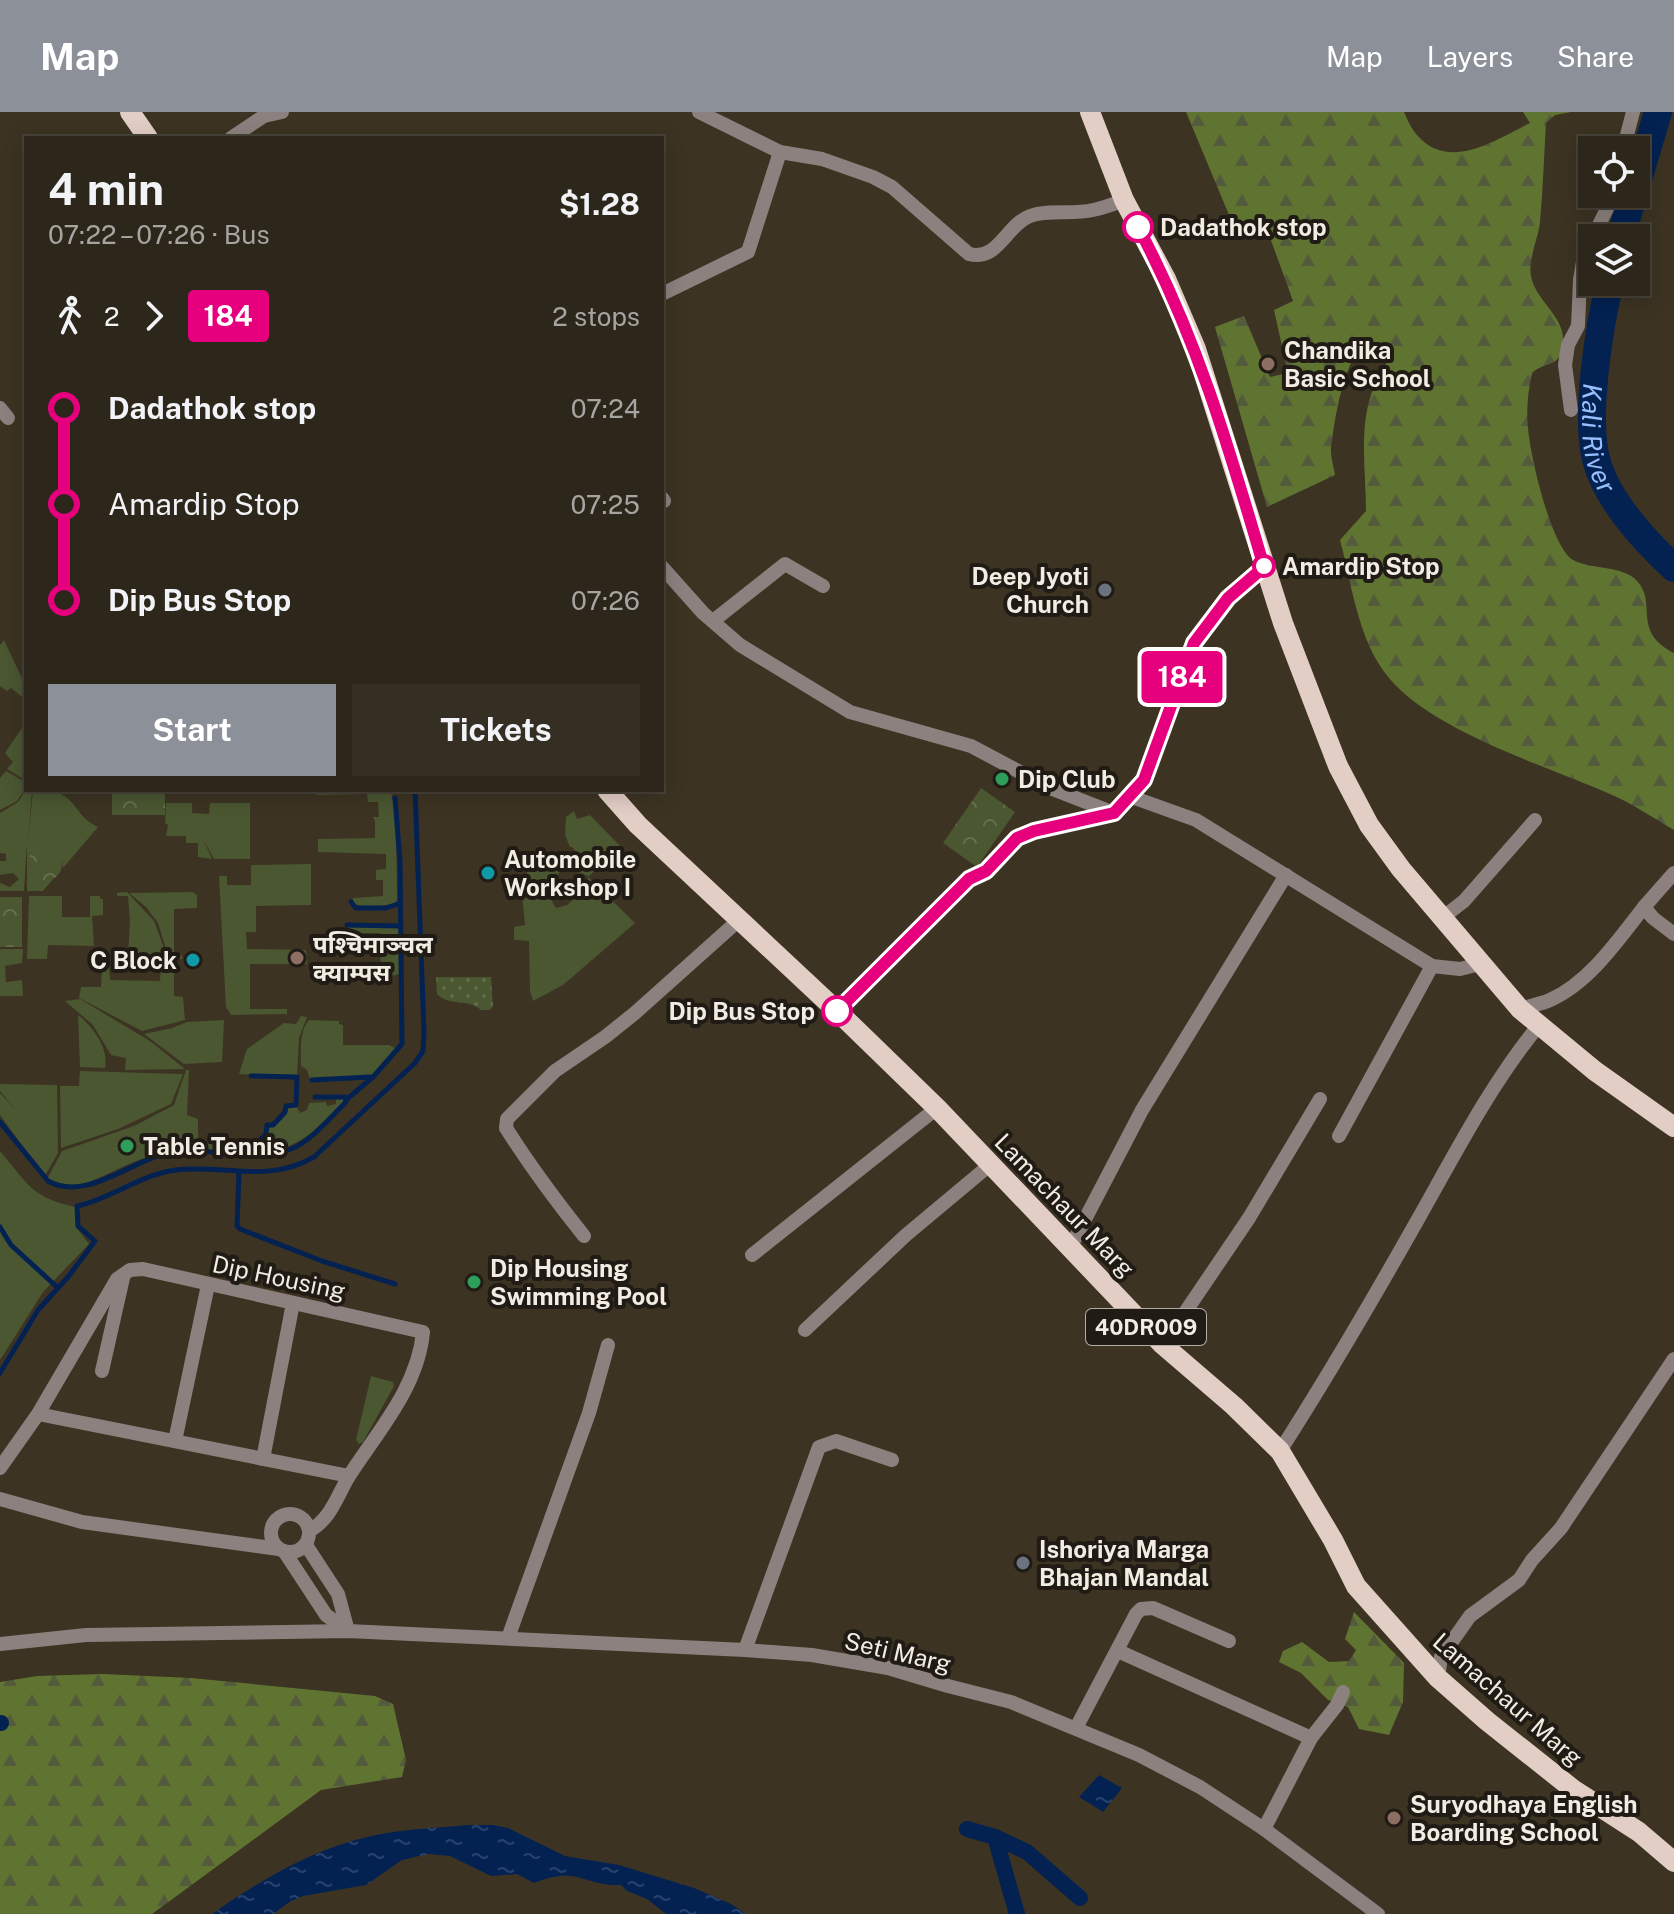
<!DOCTYPE html>
<html lang="en">
<head>
<meta charset="utf-8">
<style>
  :root { --surface:#2d261a; --page:#352e23; --text:#f1f3f6; --muted:#a7a5a2; --line:#484339; --accent:#8c9099 }
  body { margin:0; font-family:"Public Sans","Noto Sans Devanagari",sans-serif; background:var(--page); color:var(--text); height:100vh; display:flex; flex-direction:column; font-size:30px; white-space:nowrap }
  * { box-sizing:border-box; margin:0 }
  p { font-size:26px; color:var(--muted) }
  .icon { flex:none; width:44px; height:44px; fill:none; stroke:currentColor; stroke-width:2; stroke-linecap:round; stroke-linejoin:round }
  .map { position:relative; flex:1; overflow:hidden }
  .side { position:absolute; left:24px; top:24px; width:640px; height:656px; display:flex; flex-direction:column; background:var(--surface); border-radius:0px; box-shadow:0 4px 20px #0003,0 0 0 2px var(--line) }
  .side>* { flex:none }
  .badge { padding:0 16px; border-radius:6px; font-size:28px; line-height:52px }
  .tools { position:absolute; left:1578px; top:24px; display:grid; gap:16px }
  .tools a { display:grid; place-items:center; width:72px; height:72px; border-radius:0px; background:var(--surface); box-shadow:0 4px 20px #0003,0 0 0 2px var(--line); font-size:40px }
  .map>.badge { position:absolute; translate:-50% -50%; box-shadow:0 0 0 4px #fff }
  .legs { display:flex; align-items:center; gap:12px; height:88px; padding:0 24px; font-size:26px }
  .legs p { margin-inline-start:auto }
  .overview { display:flex; align-items:center; justify-content:space-between; height:136px; padding:0 24px }
  h1 { font-size:44px; font-weight:700; line-height:60px }
  .button { display:flex; gap:16px; margin-top:auto; padding:16px 24px }
  .button a { flex:1; height:92px; border-radius:0px; background:var(--accent); color:#fff; font-size:32px; font-weight:700; line-height:92px; text-align:center }
  .button a+a { background:var(--page); color:var(--text) }
  ul { padding:0 24px; list-style:none }
  li { display:flex; align-items:center; gap:28px; height:96px; font-size:30px }
  li i { display:grid; place-items:center; width:12px; height:100%; margin:0 10px; background:currentColor }
  li i::after { content:''; width:20px; height:20px; margin:-10px; border:6px solid; border-radius:50%; background:var(--surface) }
  li p { margin-inline-start:auto }
  li:first-child i { background:linear-gradient(#0000 50%,currentColor 0) }
  li:last-child i { background:linear-gradient(currentColor 50%,#0000 0) }
  header { display:flex; align-items:center; gap:48px; box-sizing:border-box; height:112px; padding:0 40px; background:var(--accent); color:#fff }
  header strong { font-size:38px }
  nav { display:flex; gap:44px; margin-inline-start:auto; font-size:28px }
  .map>svg:first-child { display:block }
  .grass { fill:#4a5731; fill-rule:evenodd }
  .forest { fill:url(#forest-firs) }
  .park { fill:url(#park-crowns) }
  .garden { fill:url(#garden-dots) }
  .water { fill:url(#water-ripples) }
  .lines { fill:none; stroke-linecap:round; stroke-linejoin:round }
  .stream { stroke:#032252; stroke-width:5 }
  .canal { stroke:#032252; stroke-width:16 }
  .river { stroke:#032252; stroke-width:28 }
  .street { stroke:#8c817e; stroke-width:14 }
  .primary { stroke:#e3cec6; stroke-width:20 }
  .line-1-casing { stroke:#fff; stroke-width:18 }
  .line-1 { stroke:#e6007e; stroke-width:12 }
  .stop-1-dot { fill:#fff; stroke:#e6007e; stroke-width:4 }
  .education-dot { fill:#8d6e63; stroke:#201b14; stroke-width:3 }
  .worship-dot { fill:#6b7280; stroke:#201b14; stroke-width:3 }
  .leisure-dot { fill:#2e9e5b; stroke:#201b14; stroke-width:3 }
  .culture-dot { fill:#0f9aa8; stroke:#201b14; stroke-width:3 }
  .labels { text-anchor:middle; dominant-baseline:central; stroke-width:8; stroke-linejoin:round; paint-order:stroke }
  .shield { fill:#201b14; stroke:#b3ada4; stroke-width:2 }
  .shield-label { font-size:22px; font-weight:bold; fill:#f2ece2 }
  .stop-label { font-size:24px; font-weight:bold; fill:#f2ece2; stroke:#201b14; text-anchor:start }
  .poi-label { font-size:24px; font-weight:bold; fill:#f2ece2; stroke:#201b14; text-anchor:start }
  .street-label { font-size:24px; fill:#f2ece2; stroke:#201b14 }
  .water-label { font-size:26px; font-style:italic; fill:#98c0ff; stroke:#201b14 }
</style>
</head>
<body>
<header>
<strong>Map</strong>
<nav><a>Map</a><a>Layers</a><a>Share</a></nav>
</header>
<div class="map">
<svg width="1674" height="1802" viewBox="0 0 1674 1802">
  <defs>
    <pattern id="forest-firs" width="22" height="20" patternUnits="userSpaceOnUse" patternTransform="scale(2)"><rect width="22" height="20" fill="#607432"/><path d="M5 1l3.5 6h-7zM16 11l3.5 6h-7z" fill="#535b3c"/></pattern>
    <pattern id="park-crowns" width="20" height="18" patternUnits="userSpaceOnUse" patternTransform="scale(2)"><rect width="20" height="18" fill="#4a5731"/><path d="M2 6a3 3 0 1 1 6 0M12 15a3 3 0 1 1 6 0" fill="none" stroke="#656f4f"/></pattern>
    <pattern id="garden-dots" width="8" height="8" patternUnits="userSpaceOnUse" patternTransform="scale(2)"><rect width="8" height="8" fill="#4a5731"/><path d="M2 2h.1M6 6h.1" fill="none" stroke="#656f4f" stroke-width="1.8" stroke-linecap="round"/></pattern>
    <pattern id="water-ripples" width="26" height="14" patternUnits="userSpaceOnUse" patternTransform="scale(2)"><rect width="26" height="14" fill="#032252"/><path d="M2 4q2-2 4 0t4 0M15 11q2-2 4 0t4 0" fill="none" stroke="#28426b"/></pattern>
  </defs>
  <rect width="100%" height="100%" fill="#3c3322"/>
  <!-- grass -->
  <g class="grass">
    <polygon points="4,528 26,575 26,588 11,576 7,579 0,574 0,533"/>
    <polygon points="26,610 26,667 25,668 7,657 13,650 5,641"/>
    <polygon points="6,659 25,670 26,676 17,689 0,698 0,666"/>
    <path d="M 26,678 L 32,678 L 28,730 L 33,678 C 80,677 69,701 98,715 L 63,756 L 62,749 L 29,748 L 28,754 L 48,768 L 54,766 L 43,779 L 27,779 L 27,732 L 24,779 L 0,779 L 0,771 L 10,775 L 19,767 L 13,761 L 0,763 L 0,749 L 6,749 L 6,742 L 0,741 L 0,701 L 18,690 Z"/>
    <polygon points="316,678 389,678 391,680 396,704 397,787 395,792 368,795 353,792 353,786 383,784 383,768 376,768 376,758 386,757 386,742 318,740 318,727 375,726 375,709 373,705 379,705 378,690 368,690 367,682 316,683"/>
    <polygon points="166,691 192,691 192,701 209,702 210,691 250,691 250,747 214,747 204,729 212,747 198,745 198,731 186,731 186,724 166,724 168,713 165,711"/>
    <path d="M 574,699 L 577,707 L 590,703 L 621,735 L 588,765 L 635,811 L 563,873 L 533,889 L 530,879 L 529,829 L 514,828 L 514,815 L 525,813 L 522,783 L 528,783 L 527,755 L 538,755 L 538,750 L 557,749 L 559,740 L 563,739 L 569,746 L 577,741 L 572,735 L 570,735 L 565,723 L 566,705 ZM 564,754 L 588,764 L 588,774 L 567,793 L 556,796 C 545,780 554,768 564,754 Z"/>
    <polygon points="311,752 311,793 256,794 256,820 246,820 247,837 306,838 307,852 250,852 250,897 287,897 287,902 231,903 226,895 219,764 227,764 227,773 251,773 251,753"/>
    <polygon points="127,780 154,809 168,847 128,845 130,809 128,784 117,784 117,781"/>
    <polygon points="192,780 197,783 197,796 174,797 174,843 182,843 182,847 169,847 158,811 146,795 129,781"/>
    <polygon points="29,784 62,784 62,805 90,805 90,784 100,784 100,787 103,787 103,803 92,804 94,834 48,833 47,847 27,847"/>
    <polygon points="349,813 399,815 400,862 381,866 380,821 346,821"/>
    <polygon points="0,837 23,837 22,851 5,854 6,870 22,868 23,884 0,884"/>
    <polygon points="174,851 174,884 183,885 185,908 142,919 79,886 81,875 101,875 102,856 109,854 110,868 160,869 161,852"/>
    <polygon points="80,887 150,929 185,957 125,958 126,946 111,943 93,913 65,889"/>
    <path d="M 78,903 C 93,915 109,936 105,956 L 80,955 Z"/>
    <polygon points="301,904 307,905 299,926 297,965 239,962 247,937 284,911 296,912"/>
    <polygon points="224,908 222,950 184,952 144,922 172,916 187,910"/>
    <path d="M 309,908 L 339,909 L 339,912 L 343,913 L 343,933 L 389,933 L 397,937 L 371,964 L 310,967 L 307,958 L 301,954 C 301,939 299,919 309,908 Z"/>
    <path d="M 186,958 L 189,958 L 187,1003 L 198,1007 L 198,1031 L 222,1032 L 222,1040 C 203,1039 183,1036 165,1040 C 149,1044 132,1050 118,1057 C 94,1068 73,1082 47,1067 L 62,1039 L 134,1014 L 174,993 Z"/>
    <polygon points="80,959 183,962 171,992 118,1017 61,1036 60,974 79,974"/>
    <polygon points="0,972 57,973 58,1041 46,1062 43,1062 0,1003 0,981 16,998 0,979"/>
    <path d="M 336,986 L 343,987 L 343,992 C 310,1026 284,1046 234,1041 L 234,1033 L 257,1032 L 267,1023 L 268,1017 C 276,1011 286,1008 288,996 L 297,995 L 300,1001 L 307,998 L 309,991 L 326,990 L 327,994 L 336,992 Z"/>
    <path d="M 0,1039 C 28,1072 31,1085 75,1095 L 76,1115 L 89,1132 L 43,1180 L 0,1248 Z"/>
    <polygon points="371,1264 393,1270 394,1274 363,1330 359,1332 356,1328"/>
  </g>
  <!-- forest -->
  <g class="forest">
    <path d="M 1186,0 L 1404,0 C 1407,7 1411,16 1416,22 C 1449,61 1495,28 1530,11 L 1523,0 L 1571,0 L 1555,3 L 1546,11 C 1544,43 1543,77 1540,110 C 1538,127 1528,147 1531,164 C 1535,188 1565,205 1563,229 C 1561,258 1546,248 1532,261 C 1528,279 1526,298 1528,316 C 1530,343 1551,435 1573,448 C 1591,458 1623,453 1637,469 C 1658,492 1631,519 1674,541 L 1674,718 C 1653,706 1632,691 1610,682 C 1546,654 1433,619 1389,566 C 1358,529 1352,473 1340,428 L 1366,399 C 1366,361 1359,319 1371,283 C 1374,273 1392,247 1389,238 C 1387,232 1379,230 1373,230 C 1345,230 1333,316 1331,339 C 1331,347 1334,356 1335,363 L 1267,395 L 1215,215 L 1244,204 L 1270,265 L 1288,261 L 1274,198 L 1293,189 L 1268,120 L 1232,110 Z"/>
    <polygon points="1354,1500 1404,1551 1403,1590 1389,1623 1359,1617 1348,1595 1328,1588 1301,1561 1279,1550 1283,1539 1302,1530 1329,1550 1349,1549 1356,1538 1345,1527"/>
    <polygon points="103,1562 191,1566 375,1584 393,1592 406,1648 402,1665 321,1678 152,1802 0,1802 0,1570 37,1564"/>
  </g>
  <!-- park -->
  <g class="park">
    <polygon points="981,676 1015,700 977,755 943,731"/>
    <rect x="112" y="678" width="53" height="25"/>
    <circle cx="45" cy="752" r="17"/>
    <rect x="0" y="785" width="22" height="50"/>
  </g>
  <!-- garden -->
  <path class="garden" d="M 436,865 L 491,865 L 493,895 L 489,898 L 481,898 C 469,886 449,895 437,882 Z"/>
  <!-- water -->
  <g class="water">
    <polygon points="1099,1663 1122,1676 1103,1700 1079,1685"/>
    <path d="M 469,1713 L 493,1713 L 508,1716 L 565,1744 L 619,1753 L 694,1776 L 731,1792 L 746,1802 L 666,1802 L 647,1787 L 627,1779 L 621,1773 C 582,1774 579,1753 534,1771 L 517,1762 L 491,1764 L 450,1744 L 428,1742 L 402,1748 L 366,1773 L 303,1784 L 291,1789 L 273,1802 L 212,1802 C 261,1768 312,1737 371,1724 C 402,1717 437,1716 469,1713 Z"/>
  </g>
  <g class="lines">
    <!-- stream -->
    <g class="stream">
      <polyline points="351,790 356,796 386,796 398,792"/>
      <polyline points="347,813 400,814"/>
      <polyline points="312,968 370,965"/>
      <polyline points="346,988 373,965 402,932 400,750 395,686"/>
      <path d="M 0,1010 L 48,1069 C 84,1089 126,1053 163,1042 C 204,1031 249,1053 291,1037 C 310,1030 332,1004 346,990 L 345,985 L 315,985"/>
      <polyline points="233,1042 233,1032 257,1031 266,1022 267,1013 273,1013 285,1000 286,994 296,993 297,965 251,964"/>
      <polyline points="239,1060 237,1114 240,1117 322,1149 395,1172"/>
      <polyline points="0,1115 11,1133 57,1175"/>
      <path d="M 0,1261 L 38,1198 L 68,1165 L 95,1129 L 78,1114 L 77,1094 C 111,1087 141,1062 176,1058 C 226,1052 267,1072 314,1045 L 415,951 L 423,939 L 424,920 L 415,678"/>
    </g>
    <!-- canal -->
    <g class="canal">
      <polyline points="0,1611 1,1611"/>
      <polyline points="967,1717 995,1725 1017,1802"/>
      <polyline points="995,1725 1027,1740 1080,1786"/>
    </g>
    <!-- river -->
    <g class="river">
      <polyline points="1636,74 1658,0"/>
      <polyline points="1620,126 1634,82"/>
      <path id="s1" d="M 1610,170 C 1599,215 1585,303 1596,347 C 1606,387 1645,429 1674,456"/>
    </g>
    <!-- street -->
    <g class="street">
      <path d="M 699,0 L 780,40 L 822,47 L 873,65 L 892,75 L 969,142 C 998,150 1006,113 1030,104 C 1049,97 1073,103 1093,98 C 1103,96 1114,92 1124,88"/>
      <polyline points="231,26 264,4 282,0"/>
      <polyline points="1623,38 1633,0"/>
      <polyline points="662,182 748,140 780,40"/>
      <polyline points="0,296 8,306"/>
      <polyline points="1571,298 1565,253 1568,233 1578,214 1580,168 1584,144 1614,82"/>
      <polyline points="662,386 664,389 662,390"/>
      <polyline points="662,455 703,501 740,533 850,600 971,634 1050,676 1114,701"/>
      <polyline points="713,509 785,452 823,474"/>
      <polyline points="1129,684 1196,708 1432,854 1460,857 1480,852"/>
      <polyline points="1644,795 1674,761"/>
      <polyline points="1442,806 1464,789 1535,708"/>
      <path d="M 1520,897 C 1529,894 1541,892 1550,888 C 1589,871 1619,827 1644,795 L 1653,806 L 1674,822"/>
      <polyline points="837,899 969,767 986,759 1017,726 1034,719 1114,701 1144,668 1194,531 1228,486 1264,455"/>
      <polyline points="1339,1024 1432,854"/>
      <path d="M 584,1124 C 556,1089 530,1054 506,1016 L 507,1007 L 555,959 L 605,925 L 635,901 L 739,808"/>
      <polyline points="1070,1136 1142,998 1286,763"/>
      <polyline points="752,1143 937,996"/>
      <polyline points="805,1218 906,1123 991,1052"/>
      <polyline points="1163,1233 1249,1106 1320,987"/>
      <polyline points="102,1259 123,1166"/>
      <polyline points="38,1302 349,1364"/>
      <polyline points="175,1329 208,1173"/>
      <path d="M 1280,1339 C 1328,1264 1373,1187 1417,1109 C 1455,1042 1490,973 1539,913"/>
      <polyline points="263,1347 293,1191"/>
      <path d="M 0,1356 L 38,1302 L 117,1167 L 130,1158 L 143,1157 L 423,1220 C 418,1275 378,1319 349,1364 C 337,1384 331,1407 309,1419"/>
      <polyline points="0,1387 82,1410 279,1437"/>
      <circle cx="290" cy="1421" r="19"/>
      <polyline points="306,1433 338,1482 348,1519"/>
      <polyline points="284,1439 326,1503 348,1519"/>
      <polyline points="508,1526 589,1301 608,1233"/>
      <polyline points="0,1532 86,1523 348,1519 745,1538 812,1543 888,1556 948,1574 1011,1590 1139,1643 1200,1675 1264,1717 1378,1802"/>
      <polyline points="745,1538 819,1335 836,1329 892,1348"/>
      <polyline points="1118,1539 1311,1626"/>
      <polyline points="1438,1566 1441,1545 1470,1504 1519,1468 1532,1448 1561,1416 1674,1247"/>
      <polyline points="1076,1616 1136,1502 1141,1497 1153,1496 1229,1529"/>
      <polyline points="1264,1717 1311,1626 1337,1593 1343,1580"/>
    </g>
    <!-- primary -->
    <g class="primary">
      <polyline points="130,0 148,26"/>
      <polyline points="1090,0 1124,88 1166,167 1196,237 1283,511 1338,654 1369,713 1401,757 1520,897 1595,959 1674,1015"/>
      <polyline points="607,678 638,713 837,899 937,996 1163,1233 1234,1294 1280,1339 1333,1428 1356,1474 1438,1566 1487,1609 1574,1678 1639,1720 1674,1750"/>
    </g>
  </g>
  <g class="lines">
    <defs>
      <path id="line-1" d="M 837,899 L 969,767 L 986,759 L 1017,726 L 1034,719 L 1114,701 L 1144,668 L 1194,531 L 1228,486 L 1264,455 C 1229,336 1197,225 1138,115"/>
    </defs>
    <!-- line-1 casing -->
    <use href="#line-1" class="line-1-casing"/>
    <!-- line-1 -->
    <use href="#line-1" class="line-1"/>
  </g>
  <!-- markers -->
  <g class="stop-1-dot">
    <circle cx="1138" cy="115" r="14"/>
    <circle cx="1264" cy="454" r="10"/>
    <circle cx="837" cy="899" r="14"/>
  </g>
  <g class="education-dot">
    <circle cx="1268" cy="252" r="8"/>
    <circle cx="297" cy="846" r="8"/>
    <circle cx="1394" cy="1706" r="8"/>
  </g>
  <g class="worship-dot">
    <circle cx="1105" cy="478" r="8"/>
    <circle cx="1023" cy="1451" r="8"/>
  </g>
  <g class="leisure-dot">
    <circle cx="1002" cy="667" r="8"/>
    <circle cx="127" cy="1034" r="8"/>
    <circle cx="474" cy="1170" r="8"/>
  </g>
  <g class="culture-dot">
    <circle cx="488" cy="761" r="8"/>
    <circle cx="193" cy="848" r="8"/>
  </g>
  <g class="labels">
    <!-- shield labels -->
    <rect class="shield" x="1086" y="1197" width="120" height="36" rx="6"/>
    <g class="shield-label">
      <text x="1146" y="1215">40DR009</text>
    </g>
    <!-- stop labels -->
    <g class="stop-label">
      <text x="1160" y="115">Dadathok stop</text>
      <text x="1282" y="454">Amardip Stop</text>
      <text x="815" y="899" text-anchor="end">Dip Bus Stop</text>
    </g>
    <!-- poi labels -->
    <g class="poi-label">
      <text x="1284" y="238">Chandika<tspan x="1284" dy="28">Basic School</tspan></text>
      <text x="1089" y="464" text-anchor="end">Deep Jyoti<tspan x="1089" dy="28">Church</tspan></text>
      <text x="1018" y="667">Dip Club</text>
      <text x="504" y="747">Automobile<tspan x="504" dy="28">Workshop I</tspan></text>
      <text x="313" y="832">पश्‍चिमाञ्‍चल<tspan x="313" dy="28">क्याम्पस</tspan></text>
      <text x="177" y="848" text-anchor="end">C Block</text>
      <text x="143" y="1034">Table Tennis</text>
      <text x="490" y="1156">Dip Housing<tspan x="490" dy="28">Swimming Pool</tspan></text>
      <text x="1039" y="1437">Ishoriya Marga<tspan x="1039" dy="28">Bhajan Mandal</tspan></text>
      <text x="1410" y="1692">Suryodhaya English<tspan x="1410" dy="28">Boarding School</tspan></text>
    </g>
    <!-- street labels -->
    <g class="street-label">
      <text transform="translate(1065 1093) rotate(46)">Lamachaur Marg</text>
      <text transform="translate(279 1165) rotate(12)">Dip Housing</text>
      <text transform="translate(898 1540) rotate(13)">Seti Marg</text>
      <text transform="translate(1508 1587) rotate(41)">Lamachaur Marg</text>
    </g>
    <!-- water labels -->
    <g class="water-label">
      <text stroke="none"><textPath href="#s1" startOffset="158">Kali River</textPath></text>
    </g>
  </g>
</svg>
<div class="tools">
<a><svg class="icon" aria-label="locate" viewBox="0 0 24 24"><circle cx="12" cy="12" r="6"/><path d="M12 2v4M12 18v4M2 12h4M18 12h4"/></svg></a>
<a><svg class="icon" aria-label="layers" viewBox="0 0 24 24"><path d="M12 4l9 5-9 5-9-5zM3 14l9 5 9-5"/></svg></a>
</div>
<b class="badge" style="left:1182px;top:565px;background:#e6007e;color:#fff">184</b>
<section class="side">
<div class="overview"><div><h1>4 min</h1><p>07:22 – 07:26 · Bus</p></div><b>$1.28</b></div>
<div class="legs"><svg class="icon" aria-label="walk" viewBox="0 0 24 24"><circle cx="13" cy="4" r="2"/><path d="M13 8l-2 6 4 7M11 14l-3 7M7 12l3-4h3l4 4"/></svg>2<svg class="icon" aria-label="forward" viewBox="0 0 24 24"><path d="M9 5l7 7-7 7"/></svg><b class="badge" style="background:#e6007e;color:#fff">184</b><p>2 stops</p></div>
<ul>
<li><i style="color:#e6007e"></i><b>Dadathok stop</b><p>07:24</p></li>
<li><i style="color:#e6007e"></i><span>Amardip Stop</span><p>07:25</p></li>
<li><i style="color:#e6007e"></i><b>Dip Bus Stop</b><p>07:26</p></li>
</ul>
<div class="button"><a>Start</a><a>Tickets</a></div>
</section>
</div>
</body>
</html>
